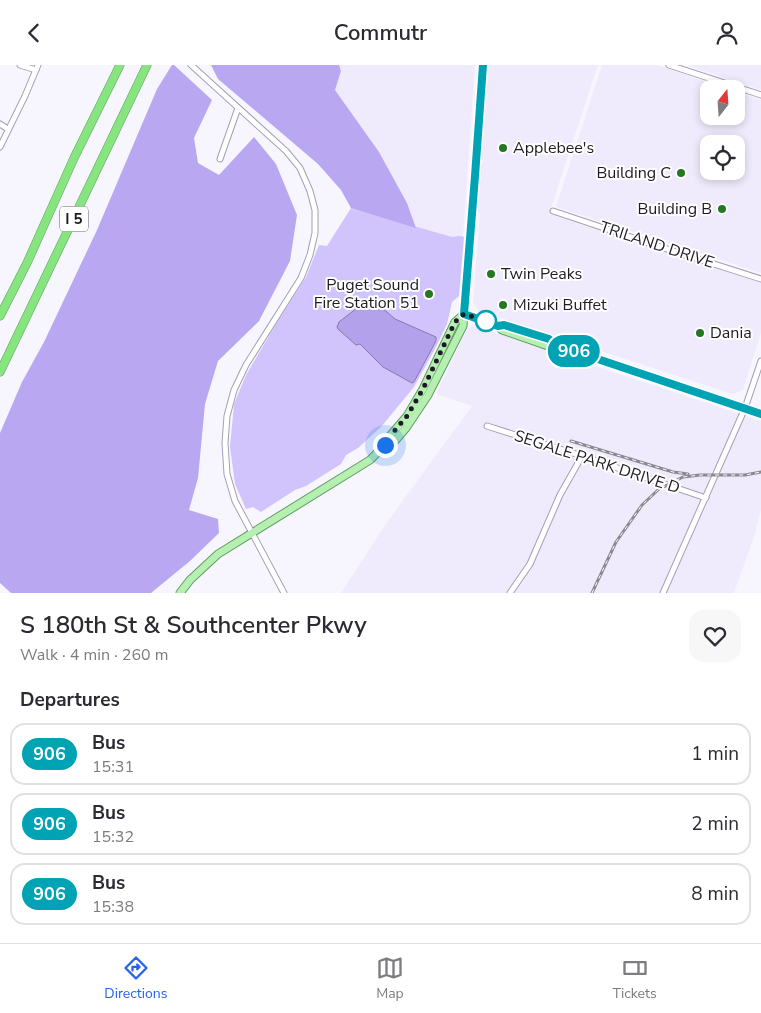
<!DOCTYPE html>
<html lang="en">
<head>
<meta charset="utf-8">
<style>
  :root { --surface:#fff; --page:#f7f7f7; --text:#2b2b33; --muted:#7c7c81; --line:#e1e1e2; --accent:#2563eb }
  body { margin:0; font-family:"Nunito Sans",sans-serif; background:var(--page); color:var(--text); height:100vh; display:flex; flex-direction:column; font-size:19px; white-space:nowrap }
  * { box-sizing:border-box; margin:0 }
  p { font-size:16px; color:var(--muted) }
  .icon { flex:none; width:28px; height:28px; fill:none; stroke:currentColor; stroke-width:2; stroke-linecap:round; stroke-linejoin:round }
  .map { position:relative; height:528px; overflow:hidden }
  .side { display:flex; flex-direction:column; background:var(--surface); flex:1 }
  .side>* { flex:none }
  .badge { padding:0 10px; border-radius:16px; font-size:18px; line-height:32px }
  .needle { width:32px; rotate:17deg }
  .tools { position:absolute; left:700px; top:15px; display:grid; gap:10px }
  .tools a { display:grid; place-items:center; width:45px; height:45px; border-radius:10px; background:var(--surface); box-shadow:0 2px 8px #0003; font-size:25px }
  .you { position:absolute; width:25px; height:25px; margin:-12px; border:4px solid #fff; border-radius:50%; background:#1a73e8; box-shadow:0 0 0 8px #1a73e833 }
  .map>.badge { position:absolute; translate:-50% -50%; box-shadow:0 0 0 2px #fff }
  h2 { padding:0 20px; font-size:19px; line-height:45px }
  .round { display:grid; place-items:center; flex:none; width:52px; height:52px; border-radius:15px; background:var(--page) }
  .summary { display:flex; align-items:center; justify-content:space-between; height:85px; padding:0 20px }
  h1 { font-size:24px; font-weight:600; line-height:38px }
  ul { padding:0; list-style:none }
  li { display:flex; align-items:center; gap:15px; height:62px; margin:0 10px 8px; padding:0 10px; border:2px solid var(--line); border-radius:15px }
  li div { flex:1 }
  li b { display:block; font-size:19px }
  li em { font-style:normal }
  li .badge { min-width:55px; font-weight:700; text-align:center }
  header { display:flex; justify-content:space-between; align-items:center; height:65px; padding:0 20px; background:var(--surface); font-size:22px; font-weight:600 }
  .tab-bar { display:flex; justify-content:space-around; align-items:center; height:70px; border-top:1px solid var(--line); background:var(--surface); font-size:14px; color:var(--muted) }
  .tab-bar a { display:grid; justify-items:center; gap:2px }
  .tab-bar .on { color:var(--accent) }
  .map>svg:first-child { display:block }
  .built { fill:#efebfd; fill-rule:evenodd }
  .green { fill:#d1c4fd }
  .forest { fill:#baa7f2 }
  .water { fill:#b4a1ec; stroke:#8678af }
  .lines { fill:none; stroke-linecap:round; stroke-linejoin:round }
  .minor-casing { stroke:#a49fb4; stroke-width:7 }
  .major-casing { stroke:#619e5e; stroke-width:9 }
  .highway-casing { stroke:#619e5e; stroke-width:9 }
  .minor { stroke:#fff; stroke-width:5 }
  .major { stroke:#b6efb2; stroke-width:7 }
  .highway { stroke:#86e57f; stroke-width:8 }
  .rail-casing { stroke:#8a8991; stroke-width:3 }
  .rail { stroke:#fff; stroke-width:1; stroke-dasharray:4; stroke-linecap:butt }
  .line-casing { stroke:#fff; stroke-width:11 }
  .line { stroke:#00a3b4; stroke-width:8 }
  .walk { stroke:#1c1a22; stroke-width:5; stroke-dasharray:0 9 }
  .poi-dot { fill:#257721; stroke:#fff; stroke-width:2 }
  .stop-dot { fill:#fff; stroke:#00a3b4; stroke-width:2.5 }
  .labels { text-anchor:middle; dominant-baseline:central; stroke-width:4; stroke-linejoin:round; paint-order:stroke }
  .shield { fill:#fff; stroke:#605f64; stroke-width:1 }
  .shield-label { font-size:15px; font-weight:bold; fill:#1c1a22 }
  .poi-label { font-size:16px; fill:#1c1a22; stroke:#fff; text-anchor:start }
  .street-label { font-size:16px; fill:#1c1a22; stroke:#fff }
</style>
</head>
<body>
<header><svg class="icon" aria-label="back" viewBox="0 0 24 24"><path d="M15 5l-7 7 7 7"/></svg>Commutr<svg class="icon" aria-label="person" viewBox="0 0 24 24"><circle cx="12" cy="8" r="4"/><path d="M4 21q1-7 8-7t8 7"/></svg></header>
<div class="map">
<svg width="761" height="528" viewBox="0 0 761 528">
  <rect width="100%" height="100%" fill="#f7f6fe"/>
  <!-- built -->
  <g class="built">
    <polygon points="339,0 475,0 459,231 452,237 447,259 365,226 416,162 407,138 379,87 335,25 341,6"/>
    <polygon points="482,0 598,0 549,149 761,218 761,268 743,325 736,328 732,329 479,246 476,243 473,238 480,148 473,145"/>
    <path d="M 602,0 L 657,0 L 727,24 L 709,24 L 709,51 L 736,51 L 736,27 L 761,35 L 761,208 L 556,142 ZM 709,79 L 736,79 L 736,106 L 709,106 Z"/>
    <polygon points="686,0 761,0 761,25"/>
    <polygon points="472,261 475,261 761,356 761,445 754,472 734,528 341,528 385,460 472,341 436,329 468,263"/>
  </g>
  <!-- green -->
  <polygon class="green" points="351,143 452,172 460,171 464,172 459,231 452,237 447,259 436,282 414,322 381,362 358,383 346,390 341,399 306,421 295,425 261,447 253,442 246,444 235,419 230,382 234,339 246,310 276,259 306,212 319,180 327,181"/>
  <!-- forest -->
  <g class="forest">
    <polygon points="172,0 174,0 212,35 194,73 198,98 219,110 254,72 276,99 297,150 290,196 259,256 218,296 205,339 198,413 189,445 218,454 219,468 190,496 151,528 11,528 0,518 0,368 22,317 44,277 97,165 157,24"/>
    <polygon points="211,0 339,0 341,6 335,25 379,87 407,138 416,163 351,143 341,125 318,99 218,14"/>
  </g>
  <!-- water -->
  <polygon class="water" points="366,236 379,240 395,254 436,272 436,276 414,317 412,318 383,302 360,279 356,280 338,264 337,262 339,257"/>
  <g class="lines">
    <defs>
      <g id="minor">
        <polyline points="20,0 36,5"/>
        <polyline points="191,0 286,86 300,103 310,126 315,145 315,168 310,190 301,213 246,300 234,325 227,351 225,378 227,409 235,436 284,528"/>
        <polyline points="669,0 761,30"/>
        <polyline points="0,59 8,64"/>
        <polyline points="0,82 25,31 38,0"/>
        <polyline points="220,94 238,43"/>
        <polyline points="553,146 631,172 642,176 761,214"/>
        <polyline points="487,361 582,391 706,433"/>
        <polyline points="510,528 530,499 560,430 582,391"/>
        <polyline points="663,528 745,343 761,296"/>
      </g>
      <g id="major">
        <polyline points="464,249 498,261 504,260 549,274 556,280 761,349"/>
        <polyline points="498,261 502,265 548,281 556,280"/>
        <polyline points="385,380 394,377 406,363 428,330 463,261 475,111 483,0"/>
        <polyline points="180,528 190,515 218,489 370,395 385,380 390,371 407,351 423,324 455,257 464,249"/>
      </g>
      <g id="highway">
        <polyline points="0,251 27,198 74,93 120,0"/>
        <polyline points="0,307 147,0"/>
      </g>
    </defs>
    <!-- minor casing -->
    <use href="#minor" class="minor-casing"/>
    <!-- major casing -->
    <use href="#major" class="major-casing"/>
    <!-- highway casing -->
    <use href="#highway" class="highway-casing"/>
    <!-- minor -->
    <use href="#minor" class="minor"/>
    <!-- major -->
    <use href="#major" class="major"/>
    <!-- highway -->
    <use href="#highway" class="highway"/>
    <defs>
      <g id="rail">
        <polyline points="571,376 673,407 688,409"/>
        <polyline points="592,528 616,477 642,440 659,424 683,412 700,410 745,410 761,407"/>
      </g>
    </defs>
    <!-- rail casing -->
    <use href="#rail" class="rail-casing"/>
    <!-- rail -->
    <use href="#rail" class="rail"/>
  </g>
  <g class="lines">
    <defs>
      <polyline id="line" points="483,0 475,111 464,249 498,261 504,260 549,274 556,280 761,349"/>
    </defs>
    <!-- line casing -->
    <use href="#line" class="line-casing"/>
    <!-- line -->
    <use href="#line" class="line"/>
    <!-- walk -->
    <polyline class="walk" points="385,380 390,371 407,351 423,324 455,257 464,249 486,256"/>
  </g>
  <!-- markers -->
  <g class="poi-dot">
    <circle cx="503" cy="83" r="5"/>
    <circle cx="681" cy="108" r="5"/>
    <circle cx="722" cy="144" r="5"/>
    <circle cx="491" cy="209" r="5"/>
    <circle cx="429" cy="229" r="5"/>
    <circle cx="503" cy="240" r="5"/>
    <circle cx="700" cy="268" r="5"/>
  </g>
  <circle class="stop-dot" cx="486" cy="256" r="10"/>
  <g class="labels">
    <!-- shield labels -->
    <rect class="shield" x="60" y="141.5" width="28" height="25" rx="4"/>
    <g class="shield-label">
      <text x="74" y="154">I 5</text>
    </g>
    <!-- poi labels -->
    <g class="poi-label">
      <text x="513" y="83">Applebee's</text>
      <text x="671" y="108" text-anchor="end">Building C</text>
      <text x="712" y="144" text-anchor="end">Building B</text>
      <text x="501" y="209">Twin Peaks</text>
      <text x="419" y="220" text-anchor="end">Puget Sound<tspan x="419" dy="18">Fire Station 51</tspan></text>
      <text x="513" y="240">Mizuki Buffet</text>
      <text x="710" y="268">Dania</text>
    </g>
    <!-- street labels -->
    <g class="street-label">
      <text transform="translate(657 180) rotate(18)">TRILAND DRIVE</text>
      <text transform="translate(597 397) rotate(18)">SEGALE PARK DRIVE D</text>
    </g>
  </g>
</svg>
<div class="tools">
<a><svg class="needle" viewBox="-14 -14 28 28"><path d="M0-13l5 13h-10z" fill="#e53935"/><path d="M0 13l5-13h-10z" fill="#7c7c81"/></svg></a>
<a><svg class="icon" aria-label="locate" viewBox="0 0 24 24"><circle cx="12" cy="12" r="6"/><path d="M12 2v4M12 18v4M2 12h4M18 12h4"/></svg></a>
</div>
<div class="you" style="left:385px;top:380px"></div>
<b class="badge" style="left:574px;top:286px;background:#00a3b4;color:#fff">906</b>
</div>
<section class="side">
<div class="summary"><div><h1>S 180th St &amp; Southcenter Pkwy</h1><p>Walk · 4 min · 260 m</p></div><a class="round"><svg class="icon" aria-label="heart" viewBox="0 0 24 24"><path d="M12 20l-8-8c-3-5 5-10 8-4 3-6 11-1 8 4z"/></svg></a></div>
<h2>Departures</h2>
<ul>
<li><span class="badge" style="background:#00a3b4;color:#fff">906</span><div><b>Bus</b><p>15:31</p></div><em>1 min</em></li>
<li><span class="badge" style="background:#00a3b4;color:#fff">906</span><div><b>Bus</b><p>15:32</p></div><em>2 min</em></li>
<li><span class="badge" style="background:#00a3b4;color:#fff">906</span><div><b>Bus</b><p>15:38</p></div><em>8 min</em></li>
</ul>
</section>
<nav class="tab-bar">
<a class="on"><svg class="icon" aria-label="directions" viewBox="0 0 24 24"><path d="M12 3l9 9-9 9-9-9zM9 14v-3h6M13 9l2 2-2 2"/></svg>Directions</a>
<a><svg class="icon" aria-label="map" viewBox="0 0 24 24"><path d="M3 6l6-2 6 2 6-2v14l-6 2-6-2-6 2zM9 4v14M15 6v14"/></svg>Map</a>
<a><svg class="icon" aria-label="tickets" viewBox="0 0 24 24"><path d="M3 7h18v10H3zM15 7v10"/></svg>Tickets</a>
</nav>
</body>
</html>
